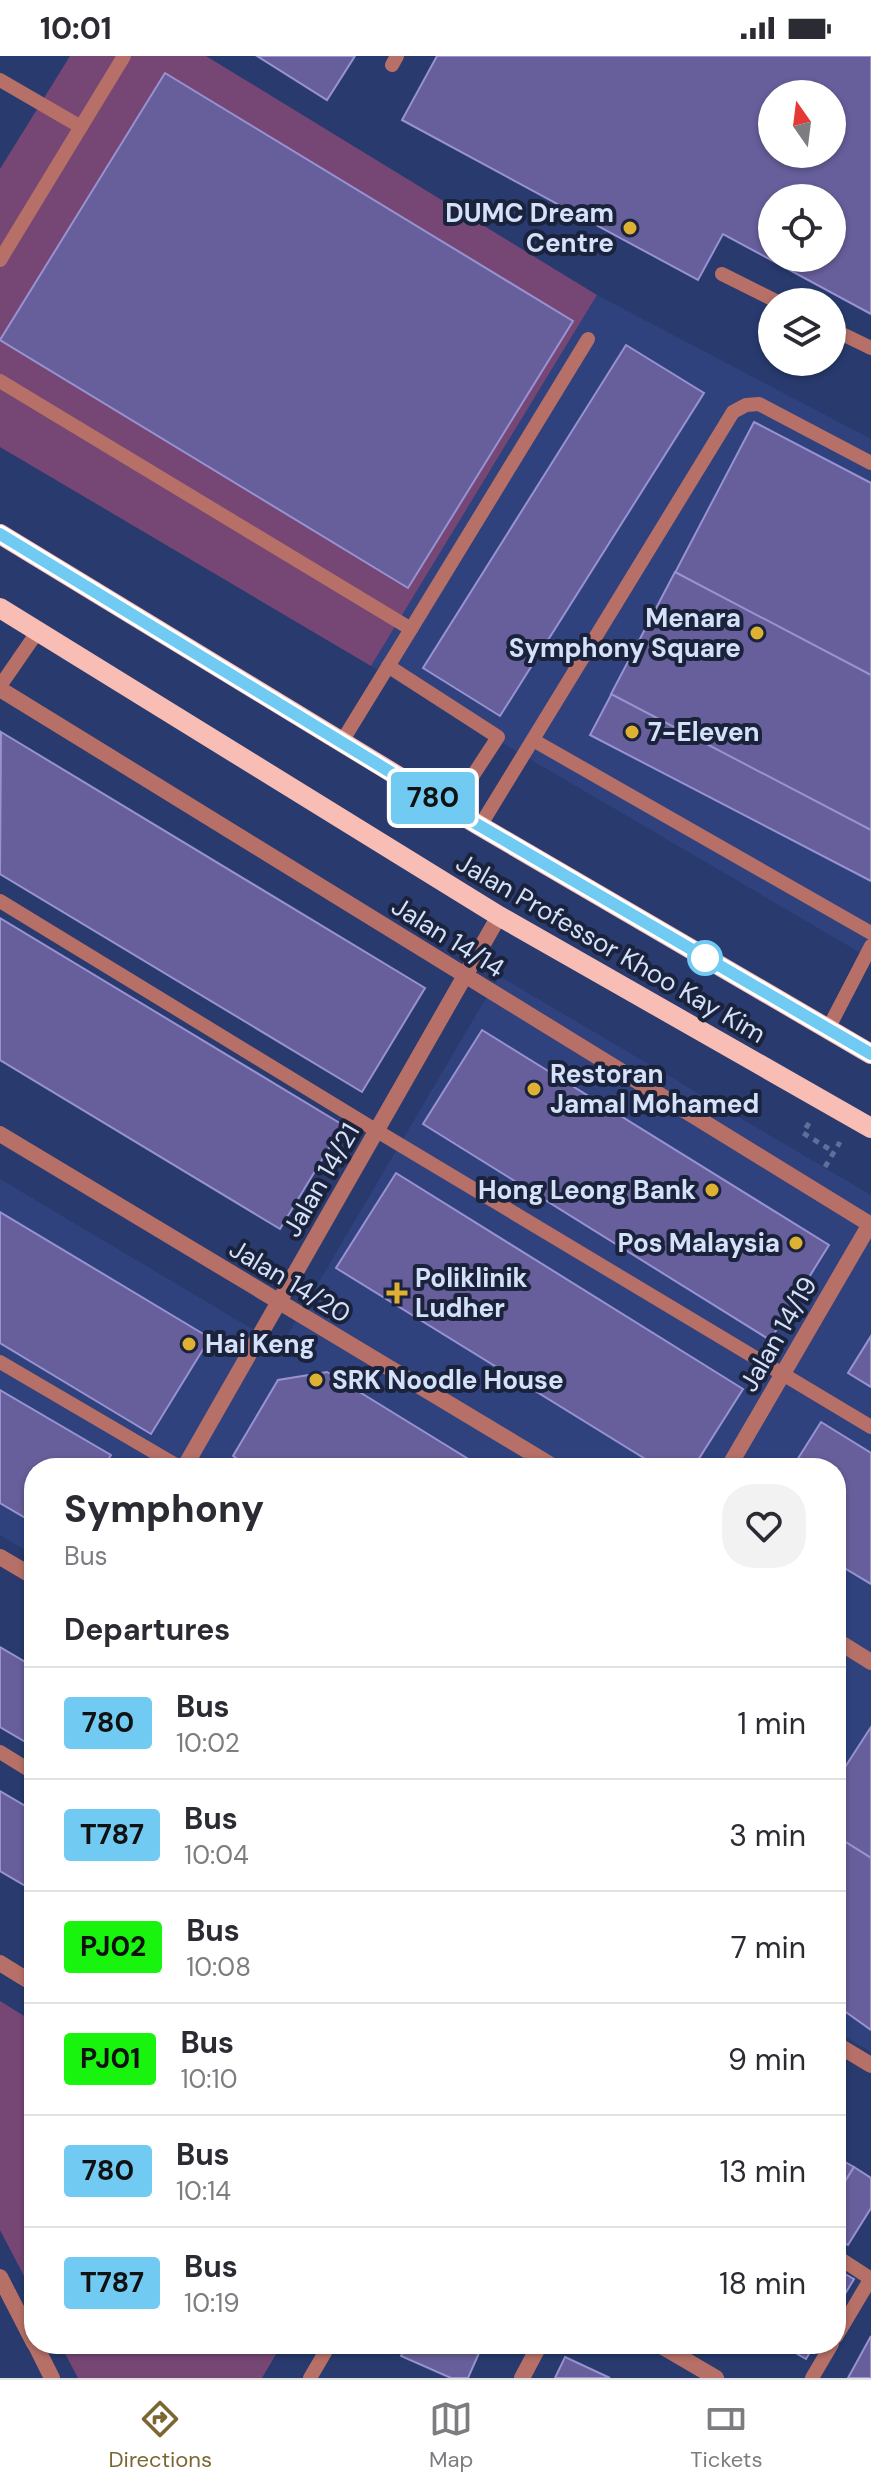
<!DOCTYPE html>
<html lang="en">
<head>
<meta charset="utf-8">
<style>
  :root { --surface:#fff; --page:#f2f2f3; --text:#2b2b33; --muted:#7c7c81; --line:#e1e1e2; --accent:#7c6733 }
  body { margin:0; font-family:"DM Sans",sans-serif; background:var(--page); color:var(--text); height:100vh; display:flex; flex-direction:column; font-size:30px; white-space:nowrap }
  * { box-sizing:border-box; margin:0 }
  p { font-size:26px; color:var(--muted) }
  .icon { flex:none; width:44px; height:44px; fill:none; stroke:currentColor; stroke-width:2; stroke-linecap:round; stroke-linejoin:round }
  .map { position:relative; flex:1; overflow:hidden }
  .panel { position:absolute; left:24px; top:1402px; width:822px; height:896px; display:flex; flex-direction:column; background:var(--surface); border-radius:32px; box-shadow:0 2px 6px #0004 }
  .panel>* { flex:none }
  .badge { padding:0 16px; border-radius:6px; font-size:28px; line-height:52px }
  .needle { width:52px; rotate:346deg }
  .fabs { position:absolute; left:758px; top:24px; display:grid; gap:16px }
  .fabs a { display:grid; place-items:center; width:88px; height:88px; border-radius:50%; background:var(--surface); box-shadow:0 2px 6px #0004; font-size:40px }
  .map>.badge { position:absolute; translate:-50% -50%; box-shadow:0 0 0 4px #fff }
  h2 { padding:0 40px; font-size:30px; line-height:72px }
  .round { display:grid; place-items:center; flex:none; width:84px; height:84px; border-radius:32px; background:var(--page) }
  .summary { display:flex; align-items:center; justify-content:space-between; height:136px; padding:0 40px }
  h1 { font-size:38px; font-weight:800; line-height:60px }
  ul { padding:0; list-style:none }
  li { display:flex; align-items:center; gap:24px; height:112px; padding:0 40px; border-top:2px solid var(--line) }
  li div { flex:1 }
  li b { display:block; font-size:30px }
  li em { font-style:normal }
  li .badge { min-width:88px; font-weight:700; text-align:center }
  .status { display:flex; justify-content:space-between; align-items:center; height:56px; padding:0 40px; background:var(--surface); direction:ltr }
  .status svg { height:22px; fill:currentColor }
  .dock { display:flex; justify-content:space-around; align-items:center; height:112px; border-top:2px solid var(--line); background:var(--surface); font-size:22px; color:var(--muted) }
  .dock a { display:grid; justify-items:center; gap:4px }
  .dock .current { color:var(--accent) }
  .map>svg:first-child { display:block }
  .built { fill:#2f427d }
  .green { fill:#764775 }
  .building { fill:#665f9b; stroke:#9892d2; stroke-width:2; fill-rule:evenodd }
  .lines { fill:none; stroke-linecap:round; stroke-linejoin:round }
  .path { stroke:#5f6f9a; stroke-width:5; stroke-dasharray:6 6; stroke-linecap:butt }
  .service { stroke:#b77067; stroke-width:14 }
  .minor { stroke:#b77067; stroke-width:16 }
  .primary { stroke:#f8bdb4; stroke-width:20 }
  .line-casing { stroke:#fff; stroke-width:18 }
  .line { stroke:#71caf2; stroke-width:12 }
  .poi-dot { fill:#deb133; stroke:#1a233b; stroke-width:3 }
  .stop-dot { fill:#fff; stroke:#71caf2; stroke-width:4 }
  .labels { text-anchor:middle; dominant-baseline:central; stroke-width:8; stroke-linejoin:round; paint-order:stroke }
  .poi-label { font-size:26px; font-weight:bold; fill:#d5e0f9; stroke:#1a233b; text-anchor:start }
  .street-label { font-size:26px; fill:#d5e0f9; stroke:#1a233b }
</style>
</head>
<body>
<div class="status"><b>10:01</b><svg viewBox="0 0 49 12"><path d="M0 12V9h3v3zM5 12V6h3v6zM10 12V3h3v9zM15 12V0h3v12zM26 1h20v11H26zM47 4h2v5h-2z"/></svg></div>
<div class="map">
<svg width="871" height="2322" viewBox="0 0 871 2322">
  <rect width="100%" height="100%" fill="#283a6e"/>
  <!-- built -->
  <g class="built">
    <polygon points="597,239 871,383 871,903 371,610"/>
    <polygon points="499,920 871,1139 871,1996 836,1975 836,1412 34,1412 34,1500 0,1479 0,1123 281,1290"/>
  </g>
  <!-- green -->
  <g class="green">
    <polygon points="70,0 206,0 597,239 371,610 0,391 0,113"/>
    <polygon points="0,1945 34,1966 34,2239 0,2174"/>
    <polygon points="60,2288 282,2288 262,2322 78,2322"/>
  </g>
  <!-- building -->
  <g class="building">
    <polygon points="257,0 355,0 327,44"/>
    <path d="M 437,0 L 871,0 L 871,258 L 723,178 L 698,224 L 402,64 ZM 772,38 L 832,38 L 832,98 L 772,98 ZM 772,142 L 832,142 L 832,202 L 772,202 Z"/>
    <polygon points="165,17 573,265 408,532 0,284"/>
    <polygon points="626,289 704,337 500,660 423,612"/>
    <polygon points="754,366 871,427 871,825 590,679"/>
    <polygon points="675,516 871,619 871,774 611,638"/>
    <polygon points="1,676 425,932 362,1036 0,818"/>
    <polygon points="0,862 343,1069 280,1173 0,1004"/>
    <polygon points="482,974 829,1189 770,1284 423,1068"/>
    <polygon points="396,1117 743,1333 693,1412 660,1412 336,1212"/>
    <polygon points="0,1156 210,1282 151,1378 0,1287"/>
    <polygon points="871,1280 871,1331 848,1317"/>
    <polygon points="327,1316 483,1412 252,1412 233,1400 278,1324"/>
    <polygon points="0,1334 111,1399 103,1412 34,1412 34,1467 0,1447"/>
    <polygon points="821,1366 871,1397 871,1528 836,1507 836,1412 792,1412"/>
    <polygon points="0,1591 34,1611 34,1691 0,1671"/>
    <polygon points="871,1671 871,1802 836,1780 836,1725"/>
    <polygon points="0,1735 34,1755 34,1835 0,1815"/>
    <polygon points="836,1780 871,1802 871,1974 836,1949"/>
    <polygon points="836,2101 854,2111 836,2140"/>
    <polygon points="854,2111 871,2122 871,2152 848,2189 836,2182 836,2140"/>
    <polygon points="836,2213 854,2223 836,2253"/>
    <polygon points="871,2280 871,2322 848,2322"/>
    <polygon points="371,2288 395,2288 391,2297"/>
    <polygon points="406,2288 483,2288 468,2322 451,2322 401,2300"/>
    <polygon points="780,2288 815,2288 806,2303"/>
    <polygon points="565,2301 610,2322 555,2322"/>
  </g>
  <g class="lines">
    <!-- path -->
    <g class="path">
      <polyline points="809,1067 803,1077 834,1096"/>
      <polyline points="825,1111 840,1086"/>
    </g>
    <!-- service -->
    <g class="service">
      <polyline points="392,9 397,0"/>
      <polyline points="0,24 81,71"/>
      <polyline points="0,204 124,0"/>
      <polyline points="722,218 778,246"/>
      <polyline points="832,273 871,292"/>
      <polyline points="0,325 411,573 588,283"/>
      <polyline points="388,610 498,681 451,753"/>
      <polyline points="0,630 38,575"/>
      <polyline points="533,684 871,877"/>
      <polyline points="341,687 411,573"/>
      <polyline points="480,770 733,356 746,349 759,348 871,407"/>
      <polyline points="0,845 377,1075 871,1371"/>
      <polyline points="828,973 871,890"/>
      <polyline points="0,1306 181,1412"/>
      <polyline points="0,1696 34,1717"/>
      <polyline points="836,2200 871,2223"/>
      <polyline points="836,2281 871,2222"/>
      <polyline points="310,2322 330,2288"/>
      <polyline points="812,2322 832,2288"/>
    </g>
    <!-- minor -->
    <g class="minor">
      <polyline points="0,633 871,1169"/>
      <polyline points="0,1078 556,1412"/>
      <polyline points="184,1412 499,860"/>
      <polyline points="728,1412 870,1168"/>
      <polyline points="0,1501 34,1521"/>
      <polyline points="836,1584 871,1606"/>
      <polyline points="0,1907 34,1928"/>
      <polyline points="836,1988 871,2009"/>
      <polyline points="0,2221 34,2287"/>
      <polyline points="35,2288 52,2322"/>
      <polyline points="658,2288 716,2322"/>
      <polyline points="522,2322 540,2288"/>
    </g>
    <!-- primary -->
    <g class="primary">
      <polyline points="0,478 480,770 871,998"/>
      <polyline points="0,552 499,860 871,1072"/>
    </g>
  </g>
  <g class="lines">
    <defs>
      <polyline id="line" points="0,478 451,753 871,998"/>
    </defs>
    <!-- line casing -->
    <use href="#line" class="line-casing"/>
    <!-- line -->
    <use href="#line" class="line"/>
  </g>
  <!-- markers -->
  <g class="poi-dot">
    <circle cx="630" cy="172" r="8"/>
    <circle cx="757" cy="577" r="8"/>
    <circle cx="632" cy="676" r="8"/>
    <circle cx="534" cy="1033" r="8"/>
    <circle cx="712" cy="1134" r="8"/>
    <circle cx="796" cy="1187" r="8"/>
    <path d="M393 1225h8v8h8v8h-8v8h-8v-8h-8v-8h8z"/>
    <circle cx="189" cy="1288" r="8"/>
    <circle cx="316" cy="1324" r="8"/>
  </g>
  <circle class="stop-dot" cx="705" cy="902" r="16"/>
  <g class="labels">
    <!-- poi labels -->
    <g class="poi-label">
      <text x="614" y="157" text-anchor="end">DUMC Dream<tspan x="614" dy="30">Centre</tspan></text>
      <text x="741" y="562" text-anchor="end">Menara<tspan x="741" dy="30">Symphony Square</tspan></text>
      <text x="648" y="676">7-Eleven</text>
      <text x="550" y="1018">Restoran<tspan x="550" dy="30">Jamal Mohamed</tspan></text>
      <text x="696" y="1134" text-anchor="end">Hong Leong Bank</text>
      <text x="780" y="1187" text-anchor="end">Pos Malaysia</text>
      <text x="415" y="1222">Poliklinik<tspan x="415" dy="30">Ludher</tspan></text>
      <text x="205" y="1288">Hai Keng</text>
      <text x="332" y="1324">SRK Noodle House</text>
    </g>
    <!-- street labels -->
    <g class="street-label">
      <text transform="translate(448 881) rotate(32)">Jalan 14/14</text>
      <text transform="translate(611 892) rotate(30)">Jalan Professor Khoo Kay Kim</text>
      <text transform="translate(321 1124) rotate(-60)">Jalan 14/21</text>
      <text transform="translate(290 1225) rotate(31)">Jalan 14/20</text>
      <text transform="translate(778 1278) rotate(-60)">Jalan 14/19</text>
    </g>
  </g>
</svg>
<div class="fabs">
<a><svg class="needle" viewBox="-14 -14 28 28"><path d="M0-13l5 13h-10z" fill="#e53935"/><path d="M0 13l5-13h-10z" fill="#7c7c81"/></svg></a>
<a><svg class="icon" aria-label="locate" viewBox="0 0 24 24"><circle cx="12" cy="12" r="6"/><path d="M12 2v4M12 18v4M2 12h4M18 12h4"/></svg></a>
<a><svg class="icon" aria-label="layers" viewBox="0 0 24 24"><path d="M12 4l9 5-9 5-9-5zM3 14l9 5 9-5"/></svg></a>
</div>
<b class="badge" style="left:433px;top:742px;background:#71caf2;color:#111">780</b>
<section class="panel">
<div class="summary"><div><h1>Symphony</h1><p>Bus</p></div><a class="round"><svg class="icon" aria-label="heart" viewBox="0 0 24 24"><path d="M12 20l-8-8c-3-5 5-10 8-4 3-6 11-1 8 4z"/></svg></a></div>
<h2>Departures</h2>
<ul>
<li><span class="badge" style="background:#71caf2;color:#111">780</span><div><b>Bus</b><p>10:02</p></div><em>1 min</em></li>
<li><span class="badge" style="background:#71caf2;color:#111">T787</span><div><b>Bus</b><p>10:04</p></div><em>3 min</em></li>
<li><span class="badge" style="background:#19f40e;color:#111">PJ02</span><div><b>Bus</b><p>10:08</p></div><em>7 min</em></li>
<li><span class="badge" style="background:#19f40e;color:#111">PJ01</span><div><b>Bus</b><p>10:10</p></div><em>9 min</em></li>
<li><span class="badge" style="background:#71caf2;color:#111">780</span><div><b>Bus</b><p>10:14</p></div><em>13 min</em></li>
<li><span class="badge" style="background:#71caf2;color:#111">T787</span><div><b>Bus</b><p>10:19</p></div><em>18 min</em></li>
</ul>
</section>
</div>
<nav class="dock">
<a class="current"><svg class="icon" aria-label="directions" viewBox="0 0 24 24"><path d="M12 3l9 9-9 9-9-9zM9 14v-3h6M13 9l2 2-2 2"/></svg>Directions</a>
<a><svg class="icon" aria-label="map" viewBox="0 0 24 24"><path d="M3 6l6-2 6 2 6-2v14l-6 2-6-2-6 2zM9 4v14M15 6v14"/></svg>Map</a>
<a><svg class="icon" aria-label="tickets" viewBox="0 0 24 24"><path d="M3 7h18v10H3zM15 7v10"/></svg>Tickets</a>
</nav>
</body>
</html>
